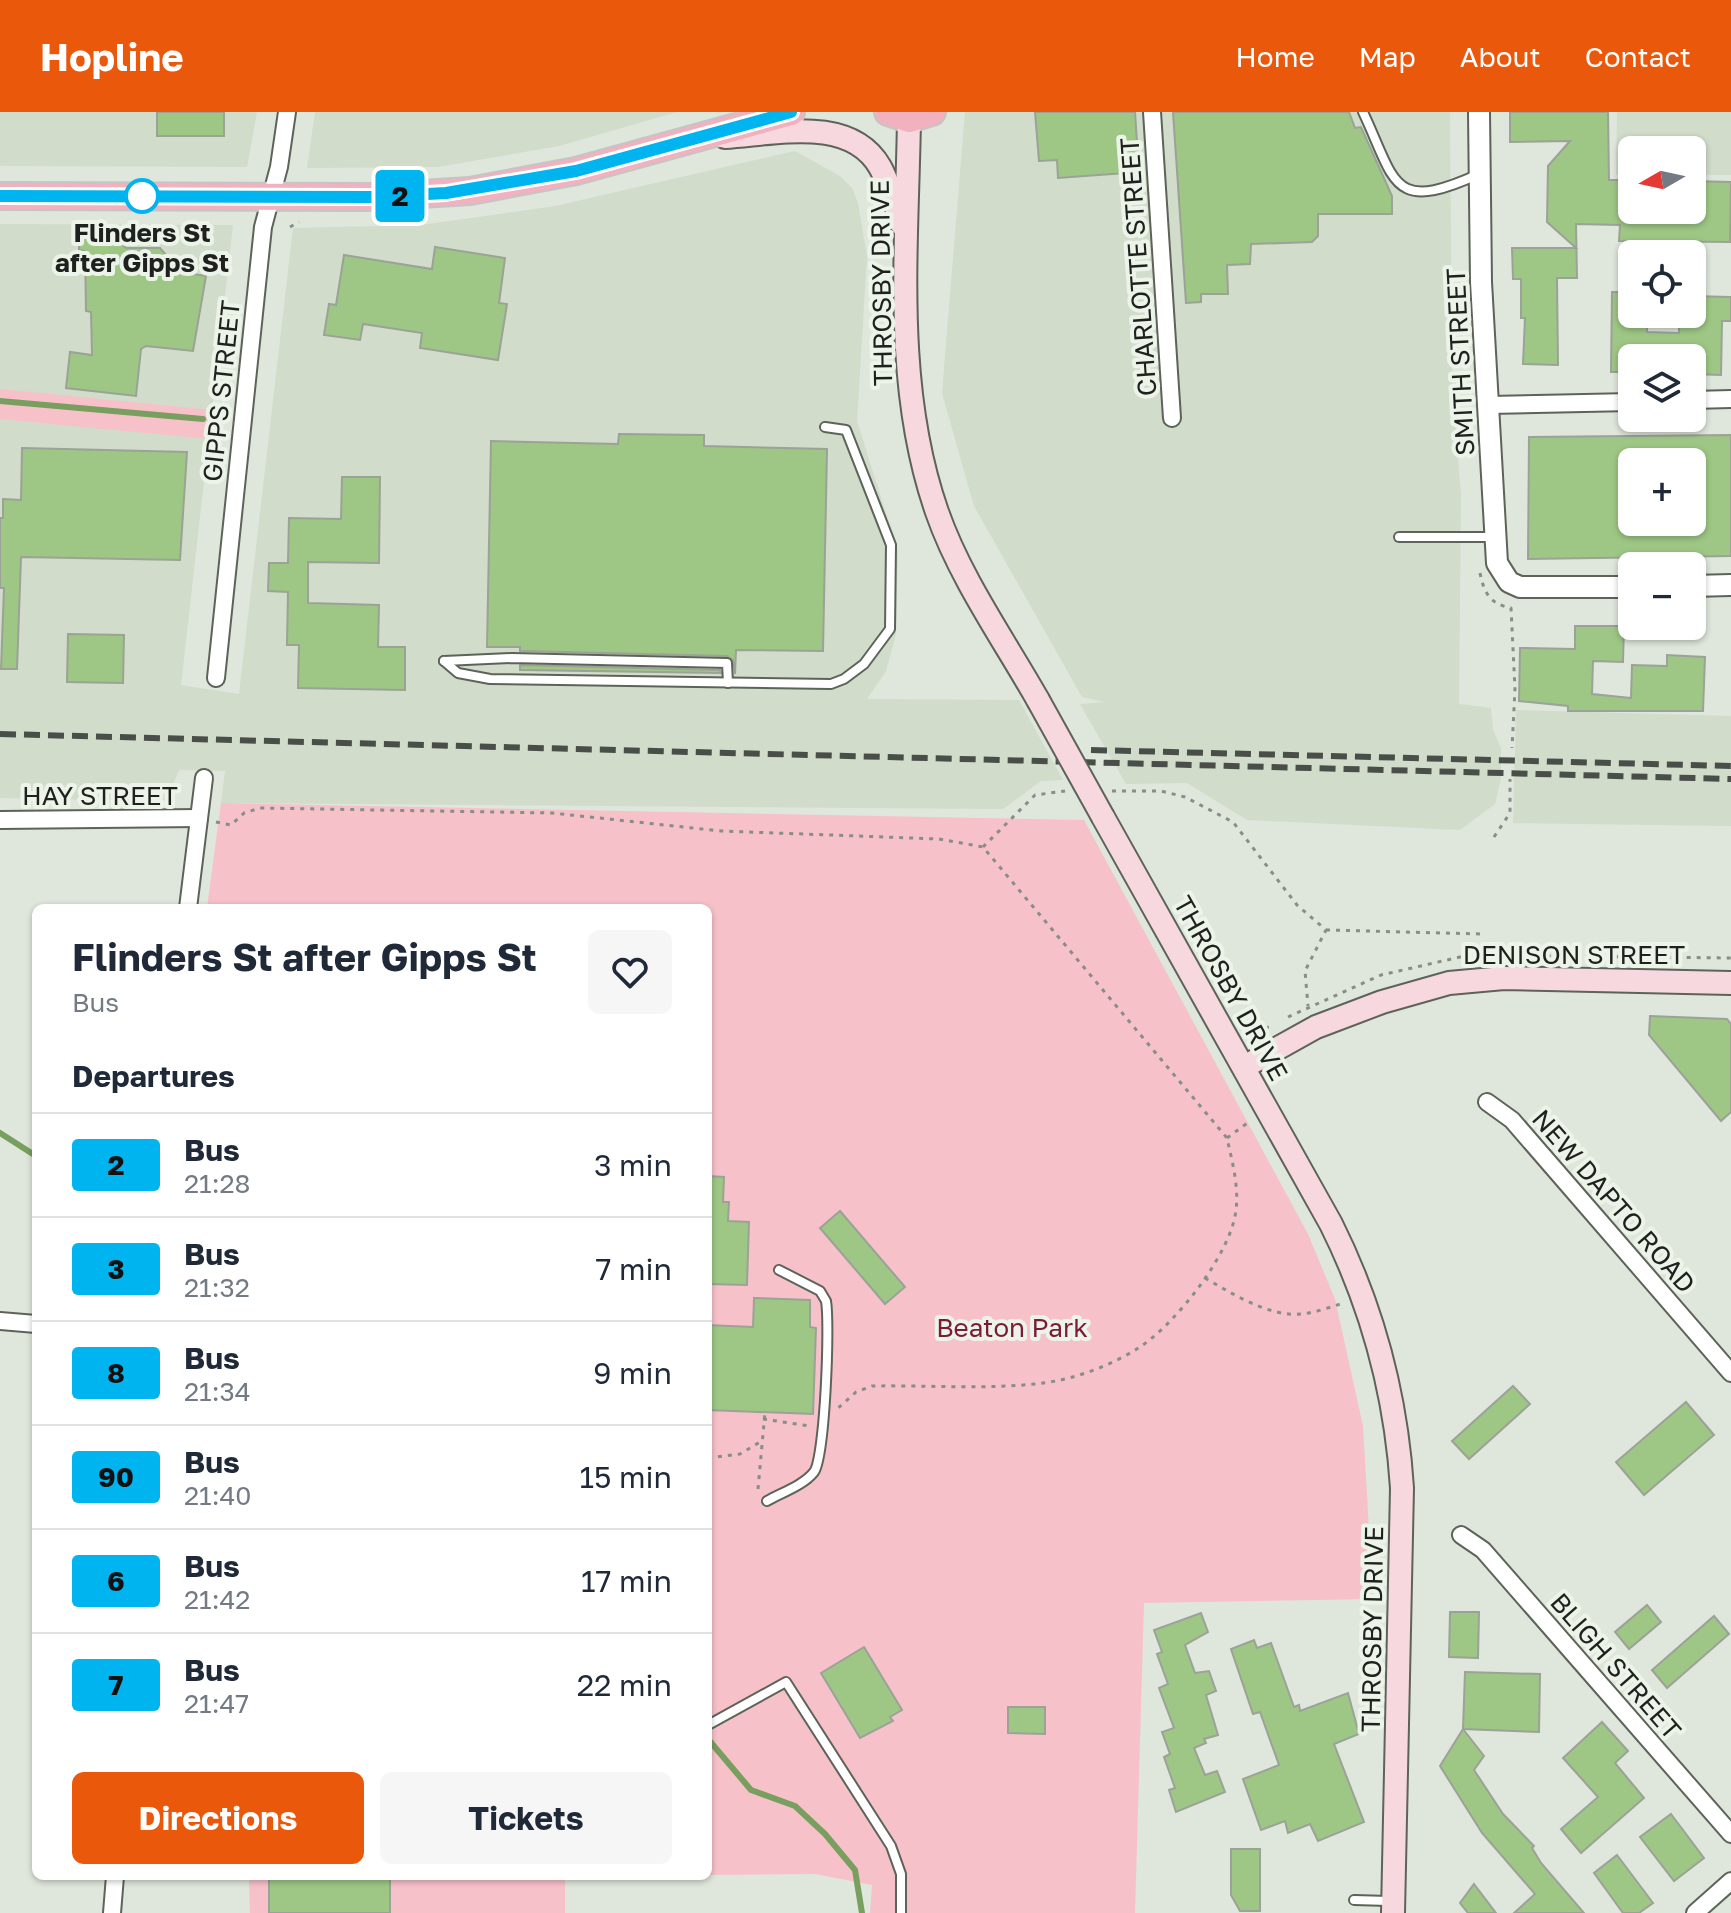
<!DOCTYPE html>
<html lang="en">
<head>
<meta charset="utf-8">
<style>
  :root { --surface:#fff; --page:#f6f6f7; --text:#1f2937; --muted:#747a83; --line:#e0e1e3; --accent:#ea580c }
  body { margin:0; font-family:"Golos Text",sans-serif; background:var(--page); color:var(--text); height:100vh; display:flex; flex-direction:column; font-size:30px; white-space:nowrap }
  * { box-sizing:border-box; margin:0 }
  p { font-size:26px; color:var(--muted) }
  .icon { flex:none; width:44px; height:44px; fill:none; stroke:currentColor; stroke-width:2; stroke-linecap:round; stroke-linejoin:round }
  .map { position:relative; flex:1; overflow:hidden }
  .sheet { position:absolute; left:32px; top:792px; width:680px; height:976px; display:flex; flex-direction:column; background:var(--surface); border-radius:12px; box-shadow:0 2px 6px #0004 }
  .sheet>* { flex:none }
  .badge { padding:0 16px; border-radius:6px; font-size:28px; line-height:52px }
  .needle { width:52px; rotate:261deg }
  .controls { position:absolute; left:1618px; top:24px; display:grid; gap:16px }
  .controls a { display:grid; place-items:center; width:88px; height:88px; border-radius:12px; background:var(--surface); box-shadow:0 2px 6px #0004; font-size:40px }
  .map>.badge { position:absolute; translate:-50% -50%; box-shadow:0 0 0 4px #fff }
  h2 { padding:0 40px; font-size:30px; line-height:72px }
  .round { display:grid; place-items:center; flex:none; width:84px; height:84px; border-radius:12px; background:var(--page) }
  .head { display:flex; align-items:center; justify-content:space-between; height:136px; padding:0 40px }
  h1 { font-size:38px; font-weight:700; line-height:60px }
  .button { display:flex; gap:16px; margin-top:auto; padding:16px 40px }
  .button a { flex:1; height:92px; border-radius:12px; background:var(--accent); color:#fff; font-size:32px; font-weight:700; line-height:92px; text-align:center }
  .button a+a { background:var(--page); color:var(--text) }
  ul { padding:0; list-style:none }
  li { display:flex; align-items:center; gap:24px; height:104px; padding:0 40px; border-top:2px solid var(--line) }
  li div { flex:1 }
  li b { display:block; font-size:30px }
  li em { font-style:normal }
  li .badge { min-width:88px; font-weight:700; text-align:center }
  header { display:flex; align-items:center; gap:48px; box-sizing:border-box; height:112px; padding:0 40px; background:var(--accent); color:#fff }
  header strong { font-size:38px }
  nav { display:flex; gap:44px; margin-inline-start:auto; font-size:28px }
  .map>svg:first-child { display:block }
  .built { fill:#d1dcca }
  .green { fill:#f7c1ca }
  .lines { fill:none; stroke-linecap:round; stroke-linejoin:round }
  .stream { stroke:#789f5f; stroke-width:6 }
  .building { fill:#9ec785; stroke:#9ba297; stroke-width:2; fill-rule:evenodd }
  .service-casing { stroke:#5d6359; stroke-width:12 }
  .minor-casing { stroke:#5d6359; stroke-width:20 }
  .tertiary-casing { stroke:#5d6359; stroke-width:24 }
  .secondary-casing { stroke:#5d6359; stroke-width:26 }
  .primary-casing { stroke:#c4c5c4; stroke-width:30 }
  .path { stroke:#888d86; stroke-width:3; stroke-dasharray:4 6; stroke-linecap:butt }
  .service { stroke:#fff; stroke-width:8 }
  .minor { stroke:#fff; stroke-width:16 }
  .tertiary { stroke:#fff; stroke-width:20 }
  .secondary { stroke:#f8d8df; stroke-width:22 }
  .primary { stroke:#f1b1bf; stroke-width:26 }
  .rail { stroke:#4a4e49; stroke-width:6; stroke-dasharray:16 8; stroke-linecap:butt }
  .secondary-bridge-casing { stroke:#5d6359; stroke-width:26; stroke-linecap:butt }
  .secondary-bridge { stroke:#f8d8df; stroke-width:22 }
  .line-casing { stroke:#fff; stroke-width:18 }
  .line { stroke:#00b5ef; stroke-width:12 }
  .stop-dot { fill:#fff; stroke:#00b5ef; stroke-width:4 }
  .labels { text-anchor:middle; dominant-baseline:central; stroke-width:8; stroke-linejoin:round; paint-order:stroke }
  .stop-label { font-size:26px; font-weight:bold; fill:#1e211d; stroke:#ecf3e8 }
  .street-label { font-size:26px; fill:#1e211d; stroke:#ecf3e8 }
  .park-label { font-size:26px; fill:#7a1b39; stroke:#ecf3e8 }
</style>
</head>
<body>
<header>
<strong>Hopline</strong>
<nav><a>Home</a><a>Map</a><a>About</a><a>Contact</a></nav>
</header>
<div class="map">
<svg width="1731" height="1801" viewBox="0 0 1731 1801">
  <rect width="100%" height="100%" fill="#dfe6db"/>
  <!-- built -->
  <g class="built">
    <polygon points="0,0 257,0 247,55 0,54"/>
    <polygon points="315,0 677,0 559,34 438,55 307,56"/>
    <polygon points="965,0 1450,0 1452,274 1461,383 1459,592 1491,596 1493,618 1501,636 1501,666 1495,692 1460,718 1247,708 1187,671 1126,672 1080,592 1105,590 1082,585 974,394 942,281"/>
    <polygon points="1617,0 1731,0 1731,63 1692,63 1692,38 1632,38 1632,63 1616,63"/>
    <polygon points="795,39 840,64 852,76 858,91 867,144 857,309 898,439 896,522 886,559 867,587 1019,588 1063,668 1041,669 1003,697 221,691 225,659 179,658 166,689 0,686 0,112 233,113 181,573 239,582 293,116 421,113 555,94"/>
    <polygon points="1516,598 1731,604 1731,714 1513,711"/>
  </g>
  <!-- green -->
  <g class="green">
    <polygon points="0,277 212,298 209,327 0,307"/>
    <polygon points="221,691 1084,708 1308,1122 1335,1187 1363,1314 1373,1487 1144,1491 1135,1801 870,1801 872,1773 815,1762 708,1763 708,796 207,796"/>
    <polygon points="249,1764 661,1764 565,1765 565,1801 250,1801"/>
  </g>
  <g class="lines">
    <!-- stream -->
    <g class="stream">
      <polyline points="0,289 203,307"/>
      <polyline points="0,1021 36,1044"/>
      <polyline points="708,1627 751,1678 795,1694 825,1722 855,1758 862,1801"/>
    </g>
  </g>
  <!-- building -->
  <g class="building">
    <rect x="157" y="0" width="67" height="24"/>
    <polygon points="1035,0 1135,0 1139,60 1058,66 1057,48 1039,49"/>
    <polygon points="1173,0 1349,0 1355,16 1361,15 1392,84 1392,102 1318,102 1318,124 1312,130 1251,132 1250,152 1227,153 1228,182 1201,182 1201,190 1186,191"/>
    <polygon points="1510,0 1608,0 1609,68 1632,68 1632,98 1692,98 1692,69 1731,70 1730,130 1619,129 1620,113 1576,112 1577,166 1557,166 1558,253 1523,252 1525,206 1521,206 1521,167 1513,167 1512,136 1576,136 1547,110 1548,54 1570,29 1510,30"/>
    <polygon points="79,117 111,118 112,123 126,136 160,136 181,160 206,164 193,239 146,234 141,237 136,284 66,276 70,240 92,243 91,200 86,199 85,139 79,138"/>
    <polygon points="435,135 505,146 499,191 507,192 498,248 420,236 422,221 363,212 360,228 324,223 329,192 336,193 344,143 432,157"/>
    <polygon points="1612,180 1632,180 1632,202 1647,202 1647,220 1679,221 1679,202 1692,202 1692,184 1731,185 1731,209 1722,209 1721,263 1692,262 1692,246 1632,246 1632,260 1611,260"/>
    <polygon points="619,322 704,323 704,334 827,337 823,539 736,538 735,562 733,548 727,544 520,539 520,535 487,535 491,329 618,332"/>
    <path d="M 1731,323 L 1731,444 L 1528,447 L 1529,325 ZM 1632,350 L 1692,350 L 1692,410 L 1632,410 Z"/>
    <polygon points="22,336 187,340 180,448 21,445 17,557 1,557 4,476 0,476 0,406 3,406 3,387 21,388"/>
    <polygon points="342,365 380,365 379,451 308,450 308,491 379,493 378,535 405,535 405,578 298,576 299,533 287,533 288,480 268,479 269,451 288,451 289,406 341,407"/>
    <polygon points="1575,514 1624,514 1623,550 1593,549 1592,582 1631,586 1632,553 1667,554 1667,543 1705,545 1703,599 1568,599 1568,594 1519,589 1520,536 1575,537"/>
    <polygon points="68,522 124,523 123,571 67,570"/>
    <polygon points="520,553 720,558 721,561 520,558"/>
    <polygon points="1650,904 1727,907 1731,912 1731,1000 1721,1009 1649,923"/>
    <polygon points="708,1064 724,1065 723,1090 729,1090 728,1109 749,1110 747,1173 708,1172"/>
    <polygon points="840,1099 905,1175 885,1192 820,1116"/>
    <polygon points="754,1186 810,1188 810,1215 816,1216 813,1302 708,1298 708,1213 753,1215"/>
    <polygon points="1513,1274 1530,1292 1469,1347 1452,1329"/>
    <polygon points="1686,1290 1714,1323 1644,1383 1616,1350"/>
    <polygon points="1647,1493 1661,1510 1629,1537 1615,1520"/>
    <polygon points="1450,1500 1479,1500 1478,1546 1449,1545"/>
    <polygon points="1201,1501 1208,1520 1185,1533 1195,1561 1209,1559 1216,1579 1206,1583 1218,1623 1204,1627 1206,1631 1194,1636 1205,1663 1217,1659 1225,1680 1176,1700 1169,1678 1175,1676 1164,1645 1170,1642 1162,1620 1174,1616 1159,1576 1168,1572 1157,1542 1162,1540 1154,1518"/>
    <polygon points="1714,1504 1729,1522 1667,1576 1652,1558"/>
    <polygon points="1254,1528 1257,1536 1271,1531 1294,1595 1299,1593 1300,1599 1348,1581 1359,1622 1334,1632 1364,1710 1318,1729 1310,1712 1288,1721 1285,1709 1261,1718 1243,1667 1279,1653 1260,1600 1253,1602 1231,1537"/>
    <polygon points="864,1535 902,1598 890,1605 893,1609 860,1626 821,1561"/>
    <polygon points="1465,1560 1540,1562 1539,1620 1463,1617"/>
    <polygon points="1008,1595 1045,1595 1045,1622 1008,1621"/>
    <polygon points="1602,1610 1628,1639 1615,1651 1644,1686 1581,1741 1561,1717 1598,1685 1563,1646"/>
    <polygon points="1463,1617 1484,1644 1474,1658 1503,1702 1534,1734 1532,1736 1541,1751 1584,1801 1514,1801 1535,1782 1482,1721 1440,1654"/>
    <polygon points="1671,1702 1704,1746 1674,1769 1640,1725"/>
    <polygon points="1231,1737 1260,1737 1260,1799 1240,1799 1231,1783"/>
    <polygon points="1617,1743 1653,1791 1639,1801 1623,1801 1594,1761"/>
    <rect x="269" y="1764" width="121" height="37"/>
    <polygon points="1474,1772 1496,1801 1468,1801 1460,1791"/>
  </g>
  <g class="lines">
    <defs>
      <g id="service">
        <path d="M 1363,0 C 1396,70 1391,102 1479,62"/>
        <polyline points="1399,425 1495,425"/>
        <polyline points="444,549 458,561 490,567 831,572 844,567 864,552 890,517 891,433 846,318 825,315"/>
        <polyline points="444,549 512,546 727,551 728,571"/>
        <path d="M 767,1389 C 781,1381 804,1373 814,1360 C 825,1345 830,1212 826,1189 L 820,1179 L 779,1158"/>
        <polyline points="708,1613 786,1570 891,1734 901,1762 901,1801"/>
        <polyline points="1354,1788 1389,1789"/>
      </g>
      <g id="minor">
        <polyline points="1152,0 1172,306"/>
        <polyline points="1692,288 1731,287"/>
        <polyline points="1488,293 1632,290"/>
        <polyline points="216,566 263,115 279,55 287,0"/>
        <polyline points="0,708 199,706"/>
        <polyline points="188,796 204,666"/>
        <polyline points="1487,990 1512,1008 1731,1261"/>
        <polyline points="0,1209 36,1212"/>
        <polyline points="1461,1423 1483,1438 1731,1722"/>
        <polyline points="112,1801 115,1764"/>
        <polyline points="1695,1801 1731,1769"/>
      </g>
      <g id="tertiary">
        <polyline points="1479,0 1481,170 1497,451 1509,470 1520,475 1632,475"/>
        <polyline points="1692,474 1731,473"/>
      </g>
      <g id="secondary">
        <path d="M 909,7 C 907,138 893,274 937,400 C 960,466 1004,528 1038,588"/>
        <path d="M 725,25 C 775,22 850,3 880,55 C 890,73 895,94 902,113"/>
        <path d="M 1103,705 L 1331,1112 C 1373,1196 1396,1282 1402,1376 L 1393,1801"/>
        <polyline points="1244,955 1316,915 1382,890 1449,871 1504,866 1731,871"/>
      </g>
      <g id="primary">
        <polyline points="888,0 909,7 932,0"/>
        <polyline points="0,84 371,85 470,79 576,59 791,0"/>
      </g>
    </defs>
    <!-- service casing -->
    <use href="#service" class="service-casing"/>
    <!-- minor casing -->
    <use href="#minor" class="minor-casing"/>
    <!-- tertiary casing -->
    <use href="#tertiary" class="tertiary-casing"/>
    <!-- secondary casing -->
    <use href="#secondary" class="secondary-casing"/>
    <!-- primary casing -->
    <use href="#primary" class="primary-casing"/>
    <!-- path -->
    <g class="path">
      <polyline points="290,115 299,110"/>
      <path d="M 1480,461 C 1484,481 1490,492 1511,496 L 1515,577 L 1512,636"/>
      <polyline points="1112,679 1161,679 1185,685 1233,710 1297,793 1326,818 1305,859 1308,894"/>
      <path d="M 216,710 L 231,713 L 244,701 L 260,696 L 552,701 L 721,719 L 939,727 L 983,735 L 1227,1026 C 1232,1049 1239,1074 1236,1098 C 1231,1142 1176,1211 1140,1235 C 1112,1253 1076,1267 1043,1271 C 988,1278 928,1273 872,1274 L 856,1280 L 837,1297"/>
      <polyline points="1494,725 1510,701 1510,667"/>
      <polyline points="983,735 1035,683 1065,679"/>
      <polyline points="1326,818 1483,822"/>
      <polyline points="1288,905 1381,863 1469,843 1731,846"/>
      <polyline points="1255,917 1271,915"/>
      <polyline points="1227,1026 1250,1009"/>
      <path d="M 1205,1166 C 1231,1181 1269,1205 1300,1202 C 1315,1201 1330,1195 1344,1191"/>
      <polyline points="763,1307 810,1314"/>
      <polyline points="708,1346 740,1342 760,1330"/>
      <polyline points="758,1377 765,1300"/>
    </g>
    <!-- service -->
    <use href="#service" class="service"/>
    <!-- minor -->
    <use href="#minor" class="minor"/>
    <!-- tertiary -->
    <use href="#tertiary" class="tertiary"/>
    <!-- secondary -->
    <use href="#secondary" class="secondary"/>
    <!-- primary -->
    <use href="#primary" class="primary"/>
    <!-- rail -->
    <g class="rail">
      <polyline points="0,622 1731,667"/>
      <polyline points="1091,638 1731,654"/>
    </g>
    <defs>
      <polyline id="secondary-bridge" points="1038,588 1103,705"/>
    </defs>
    <!-- secondary-bridge casing -->
    <use href="#secondary-bridge" class="secondary-bridge-casing"/>
    <!-- secondary-bridge -->
    <use href="#secondary-bridge" class="secondary-bridge"/>
  </g>
  <g class="lines">
    <defs>
      <polyline id="line" points="0,84 371,85 446,81 576,59 791,0"/>
    </defs>
    <!-- line casing -->
    <use href="#line" class="line-casing"/>
    <!-- line -->
    <use href="#line" class="line"/>
  </g>
  <!-- markers -->
  <circle class="stop-dot" cx="142" cy="84" r="16"/>
  <g class="labels">
    <!-- stop labels -->
    <g class="stop-label">
      <text x="142" y="120">Flinders St<tspan x="142" dy="30">after Gipps St</tspan></text>
    </g>
    <!-- street labels -->
    <g class="street-label">
      <text transform="translate(1138 155) rotate(-94)">CHARLOTTE STREET</text>
      <text transform="translate(881 171) rotate(-91)">THROSBY DRIVE</text>
      <text transform="translate(1460 250) rotate(-93)">SMITH STREET</text>
      <text transform="translate(221 279) rotate(-84)">GIPPS STREET</text>
      <text x="100" y="683">HAY STREET</text>
      <text x="1574" y="842">DENISON STREET</text>
      <text transform="translate(1231 876) rotate(61)">THROSBY DRIVE</text>
      <text transform="translate(1614 1089) rotate(49)">NEW DAPTO ROAD</text>
      <text transform="translate(1372 1517) rotate(-89)">THROSBY DRIVE</text>
      <text transform="translate(1616 1554) rotate(49)">BLIGH STREET</text>
    </g>
    <!-- park labels -->
    <g class="park-label">
      <text x="1012" y="1215">Beaton Park</text>
    </g>
  </g>
</svg>
<div class="controls">
<a><svg class="needle" viewBox="-14 -14 28 28"><path d="M0-13l5 13h-10z" fill="#e53935"/><path d="M0 13l5-13h-10z" fill="#747a83"/></svg></a>
<a><svg class="icon" aria-label="locate" viewBox="0 0 24 24"><circle cx="12" cy="12" r="6"/><path d="M12 2v4M12 18v4M2 12h4M18 12h4"/></svg></a>
<a><svg class="icon" aria-label="layers" viewBox="0 0 24 24"><path d="M12 4l9 5-9 5-9-5zM3 14l9 5 9-5"/></svg></a>
<a>+</a>
<a>−</a>
</div>
<b class="badge" style="left:400px;top:84px;background:#00b5ef;color:#111">2</b>
<section class="sheet">
<div class="head"><div><h1>Flinders St after Gipps St</h1><p>Bus</p></div><a class="round"><svg class="icon" aria-label="heart" viewBox="0 0 24 24"><path d="M12 20l-8-8c-3-5 5-10 8-4 3-6 11-1 8 4z"/></svg></a></div>
<h2>Departures</h2>
<ul>
<li><span class="badge" style="background:#00b5ef;color:#111">2</span><div><b>Bus</b><p>21:28</p></div><em>3 min</em></li>
<li><span class="badge" style="background:#00b5ef;color:#111">3</span><div><b>Bus</b><p>21:32</p></div><em>7 min</em></li>
<li><span class="badge" style="background:#00b5ef;color:#111">8</span><div><b>Bus</b><p>21:34</p></div><em>9 min</em></li>
<li><span class="badge" style="background:#00b5ef;color:#111">90</span><div><b>Bus</b><p>21:40</p></div><em>15 min</em></li>
<li><span class="badge" style="background:#00b5ef;color:#111">6</span><div><b>Bus</b><p>21:42</p></div><em>17 min</em></li>
<li><span class="badge" style="background:#00b5ef;color:#111">7</span><div><b>Bus</b><p>21:47</p></div><em>22 min</em></li>
</ul>
<div class="button"><a>Directions</a><a>Tickets</a></div>
</section>
</div>
</body>
</html>
